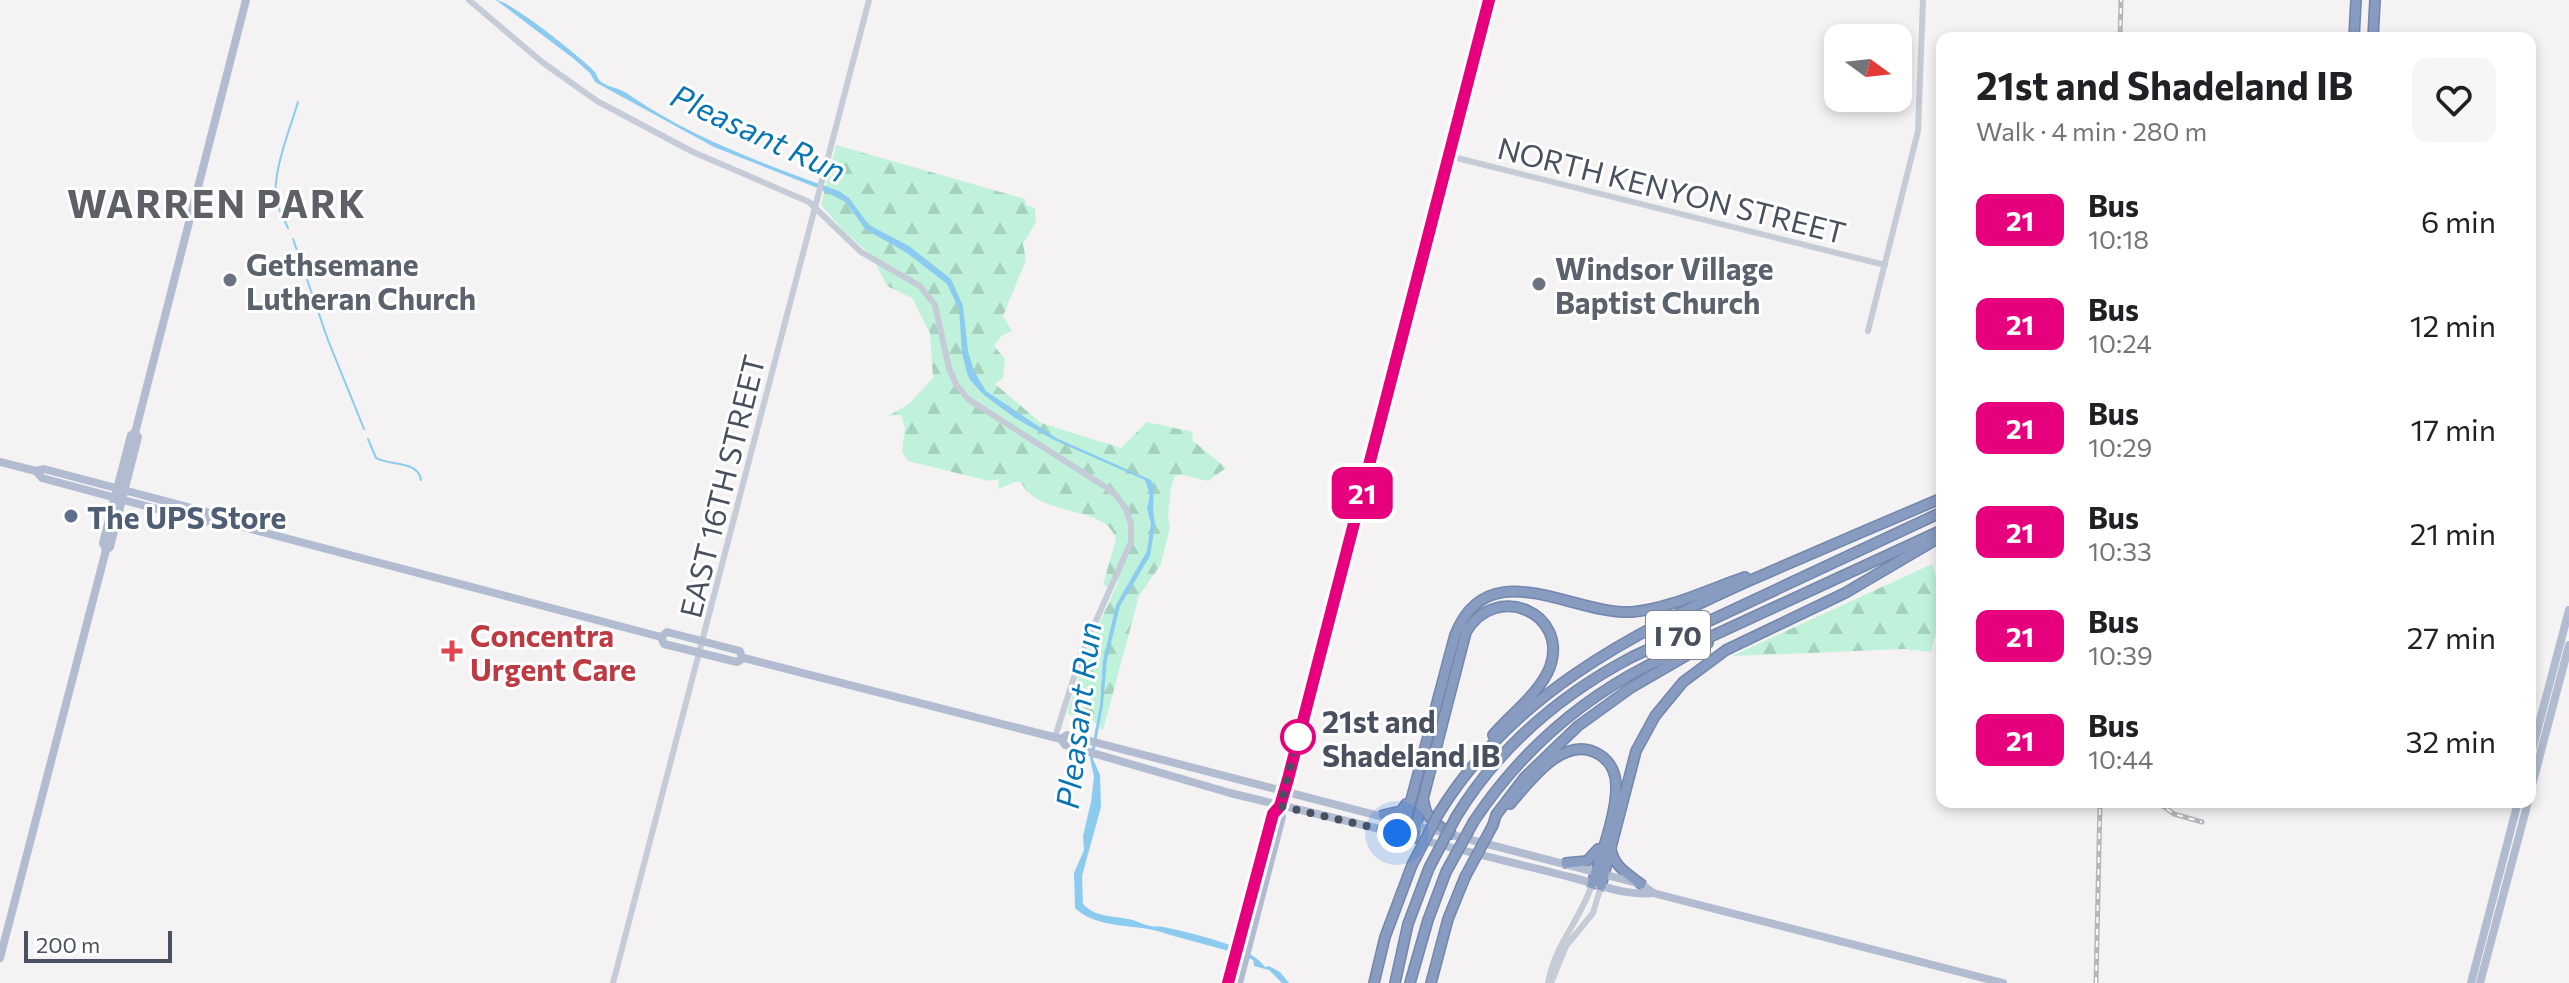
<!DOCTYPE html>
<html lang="en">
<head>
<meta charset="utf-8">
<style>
  :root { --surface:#fff; --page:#f6f6f6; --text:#202124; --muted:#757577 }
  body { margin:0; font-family:Commissioner,sans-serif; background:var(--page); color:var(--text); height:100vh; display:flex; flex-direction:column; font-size:30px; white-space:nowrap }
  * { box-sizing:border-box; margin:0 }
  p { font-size:26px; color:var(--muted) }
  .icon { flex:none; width:44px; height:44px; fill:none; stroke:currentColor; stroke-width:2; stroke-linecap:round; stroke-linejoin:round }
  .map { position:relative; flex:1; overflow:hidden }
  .details { position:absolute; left:1936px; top:32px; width:600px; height:776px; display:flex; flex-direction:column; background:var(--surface); border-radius:16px; box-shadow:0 4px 12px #0003 }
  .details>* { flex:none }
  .badge { padding:0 16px; border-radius:12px; font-size:28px; line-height:52px }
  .needle { width:52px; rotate:105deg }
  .controls { position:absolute; left:1824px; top:24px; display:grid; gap:16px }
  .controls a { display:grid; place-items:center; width:88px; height:88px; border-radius:16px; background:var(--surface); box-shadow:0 4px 12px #0003; font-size:40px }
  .scale { position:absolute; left:24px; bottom:20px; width:148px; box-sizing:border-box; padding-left:8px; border:4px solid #495160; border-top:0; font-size:22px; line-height:28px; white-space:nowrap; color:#495160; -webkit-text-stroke:6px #fff; paint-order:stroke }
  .you { position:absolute; width:40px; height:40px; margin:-20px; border:6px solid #fff; border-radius:50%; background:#1a73e8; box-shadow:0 0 0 12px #1a73e833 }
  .map>.badge { position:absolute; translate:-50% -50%; box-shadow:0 0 0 4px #fff }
  .round { display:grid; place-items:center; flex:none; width:84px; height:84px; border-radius:16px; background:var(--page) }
  .head { display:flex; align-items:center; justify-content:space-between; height:136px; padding:0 40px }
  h1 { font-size:38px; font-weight:700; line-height:60px }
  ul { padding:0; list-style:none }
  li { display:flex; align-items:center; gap:24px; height:104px; padding:0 40px }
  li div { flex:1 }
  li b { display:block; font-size:30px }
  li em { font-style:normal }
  li .badge { min-width:88px; font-weight:700; text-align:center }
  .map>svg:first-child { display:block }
  .forest { fill:url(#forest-firs) }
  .water { fill:#8ccbf0 }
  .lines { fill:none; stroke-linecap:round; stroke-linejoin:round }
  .stream { stroke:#8ccbf0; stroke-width:2 }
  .highway-casing { stroke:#7386ad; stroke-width:12 }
  .minor { stroke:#c5cbd7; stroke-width:6 }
  .major { stroke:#b1bcd1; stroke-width:8 }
  .highway { stroke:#889bc1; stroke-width:9 }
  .rail-casing { stroke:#b4b6bc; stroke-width:5 }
  .rail { stroke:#fff; stroke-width:2; stroke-dasharray:6; stroke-linecap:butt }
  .highway-bridge-casing { stroke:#7386ad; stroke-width:12; stroke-linecap:butt }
  .highway-bridge { stroke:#889bc1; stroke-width:9 }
  .line-casing { stroke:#fff; stroke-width:18 }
  .line { stroke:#e6007e; stroke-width:12 }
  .walk { stroke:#495160; stroke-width:8; stroke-dasharray:0 14.4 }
  .worship-dot { fill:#6b7280; stroke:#fff; stroke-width:3 }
  .service-dot { fill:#5c6f8a; stroke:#fff; stroke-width:3 }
  .health-dot { fill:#e0444e; stroke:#fff; stroke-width:3 }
  .stop-dot { fill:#fff; stroke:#e6007e; stroke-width:4 }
  .labels { text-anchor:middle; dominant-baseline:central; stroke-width:6; stroke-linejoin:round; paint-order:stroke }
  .shield { fill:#fff; stroke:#808590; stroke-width:2 }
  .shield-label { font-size:28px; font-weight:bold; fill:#495160 }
  .street-label { font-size:30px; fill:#495160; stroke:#fff }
  .worship-label { font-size:30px; font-weight:bold; fill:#5b616d; stroke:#fff; text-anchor:start }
  .service-label { font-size:30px; font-weight:bold; fill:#4e5e75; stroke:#fff; text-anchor:start }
  .health-label { font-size:30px; font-weight:bold; fill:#be3a42; stroke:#fff; text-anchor:start }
  .stop-label { font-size:30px; font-weight:bold; fill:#495160; stroke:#fff; text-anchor:start }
  .water-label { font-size:32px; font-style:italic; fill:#0775b5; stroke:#fff }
  .district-label { font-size:38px; font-weight:bold; letter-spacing:2px; fill:#5e6067; stroke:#fff }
</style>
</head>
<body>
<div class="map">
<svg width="2569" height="983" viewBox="0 0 2569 983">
  <defs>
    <pattern id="forest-firs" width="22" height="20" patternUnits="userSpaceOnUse" patternTransform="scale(2)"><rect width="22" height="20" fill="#c0f2db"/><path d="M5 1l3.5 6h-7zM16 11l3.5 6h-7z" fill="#a6d1be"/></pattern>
  </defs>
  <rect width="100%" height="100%" fill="#f4f2f2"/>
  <!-- forest -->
  <g class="forest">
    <path d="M 836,145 L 1025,199 L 1026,205 L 1035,208 L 1036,222 L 1023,244 L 1026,260 L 1003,316 L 1012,331 L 1001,336 L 994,346 L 1005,359 L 1003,378 L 995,384 L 1041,423 L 1121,448 L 1147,422 L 1193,432 L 1192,440 L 1226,468 L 1208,481 L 1183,475 L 1175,476 L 1171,487 L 1168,515 L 1170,527 L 1161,564 L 1139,596 L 1103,730 L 1091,719 L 1068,714 L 1068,710 L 1086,653 L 1119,580 L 1107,587 L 1103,585 L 1116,539 C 1105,503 1039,519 1021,482 L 1015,482 L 998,489 L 999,479 L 989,481 L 908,461 L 902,452 L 905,428 L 901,415 L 888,416 L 909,404 L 933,378 L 930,333 L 912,298 L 887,286 L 872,256 L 843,230 L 821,205 Z"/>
    <path d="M 1932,564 C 1946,605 1941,611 1931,652 L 1905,649 L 1732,656 Z"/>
  </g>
  <!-- water -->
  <path class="water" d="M 496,0 C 509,0 582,58 594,71 C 597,74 597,78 600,81 C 607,87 620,88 628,94 C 691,138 767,165 839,191 L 849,198 L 869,225 L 909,246 L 951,279 L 963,306 L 968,351 L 974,371 L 986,391 L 1056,438 L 1151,480 L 1154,486 L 1153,509 L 1155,525 L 1150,556 L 1120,606 L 1107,660 L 1103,705 L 1093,759 L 1100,775 L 1101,807 L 1082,876 L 1083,904 C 1095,917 1112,916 1128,919 C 1135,920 1140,923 1146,925 C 1152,927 1158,926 1164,927 C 1190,933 1252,946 1265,967 L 1269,966 L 1280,972 L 1289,983 L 1282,983 L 1269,970 L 1254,966 L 1253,960 C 1223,947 1195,943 1164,933 C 1135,923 1098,930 1075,908 L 1074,873 L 1084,850 L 1083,836 L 1091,802 L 1094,777 L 1090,758 L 1100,705 L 1103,660 L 1116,605 L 1147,551 L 1151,523 L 1147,509 L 1150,494 L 1145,480 L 1054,440 L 1015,418 L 984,395 L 970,380 L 967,373 L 962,353 L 959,309 L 947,284 L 907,253 L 865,229 L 846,202 L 815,187 L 714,147 L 595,82 L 590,73 L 574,59 Z"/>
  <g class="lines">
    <!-- stream -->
    <g class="stream">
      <path d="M 288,228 C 285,221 280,212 277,204 C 270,177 290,129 298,102"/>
      <polyline points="293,239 328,340 364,429"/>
      <path d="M 368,439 L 376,458 C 390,466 418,460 421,480"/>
    </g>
    <defs>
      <g id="highway">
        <polyline points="2354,38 2356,0"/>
        <polyline points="2373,38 2375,0"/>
        <path d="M 1424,802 C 1426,820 1437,824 1451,834"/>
        <path d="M 1510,804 C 1530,781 1565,732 1600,755 C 1611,762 1616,774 1616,786 C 1617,812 1600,858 1592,884"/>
        <path d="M 1439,813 C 1511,696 1630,634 1751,580 C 1815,552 1878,525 1942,498"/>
        <polyline points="1383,815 1401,811 1406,804"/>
        <path d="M 1456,817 C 1499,747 1560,695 1632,657 L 1942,512"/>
        <path d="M 1474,821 C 1519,754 1575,703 1647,666 L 1942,530"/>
        <polyline points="1493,825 1496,815 1525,777 1578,726 1632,687 1708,643"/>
        <path d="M 1402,834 L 1455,635 C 1488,551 1572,615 1632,612 C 1668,609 1710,589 1745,577"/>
        <path d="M 1413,838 L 1466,632 C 1496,581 1569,613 1550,667 C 1540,693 1511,714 1493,735"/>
        <path d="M 1611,849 C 1614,867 1628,874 1641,884"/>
        <polyline points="1566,863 1587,861 1598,849"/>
        <polyline points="1601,886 1636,751 1655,716 1683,682 1726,650 1845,593 1942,536"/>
        <polyline points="1374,983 1385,937 1412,865"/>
        <polyline points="1395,983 1408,924 1429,868"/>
        <polyline points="1410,983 1428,920 1446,872"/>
        <polyline points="1431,983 1448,919 1465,877"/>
      </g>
    </defs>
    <!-- highway casing -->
    <use href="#highway" class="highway-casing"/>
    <!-- minor -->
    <g class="minor">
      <polyline points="469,0 542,62 597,101 693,152 809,202 861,252 920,286 935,305 949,368 956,384 968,399 1104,486 1116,495 1126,509 1131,524 1131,542 1082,652 1055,737"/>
      <polyline points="1449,156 1885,265"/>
      <polyline points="1868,331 1918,131 1923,0"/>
      <polyline points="613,983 869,0"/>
      <path d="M 1548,983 C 1555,943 1581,920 1592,884"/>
      <polyline points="1551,983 1566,946 1593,913 1601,886"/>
    </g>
    <!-- major -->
    <g class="major">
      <polyline points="0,462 36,471 44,469 207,512 213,519"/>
      <polyline points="36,471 42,478 205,522 213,519 661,637 667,632 740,651 742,658"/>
      <polyline points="106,550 103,543 131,435 135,433"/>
      <polyline points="661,637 664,644 737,662 744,658 1061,739 1067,735 1641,884 1653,893 1684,901 2003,983"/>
      <polyline points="1061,739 1065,745 1230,793 1405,835"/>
      <polyline points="2530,758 2569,610"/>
      <polyline points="2530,793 2569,645"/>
      <path d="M 1422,840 C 1472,853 1523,865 1574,878 C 1601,885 1624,896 1653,893"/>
      <polyline points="0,958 106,550 110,547 138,437 135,433 246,0"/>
      <polyline points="1228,983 1273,814 1280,806 1284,791 1489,0"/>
      <polyline points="1239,983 1282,817 1280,806"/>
      <polyline points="2471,983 2518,802"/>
      <polyline points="2480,983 2528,802"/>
    </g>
    <!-- highway -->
    <use href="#highway" class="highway"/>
    <defs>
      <g id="rail">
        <polyline points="2120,38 2121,0"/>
        <polyline points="2157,802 2174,814 2202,822"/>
        <polyline points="2096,983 2100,802"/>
      </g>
    </defs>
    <!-- rail casing -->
    <use href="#rail" class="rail-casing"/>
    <!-- rail -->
    <use href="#rail" class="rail"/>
    <defs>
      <g id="highway-bridge">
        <polyline points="1412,865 1439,813"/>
        <polyline points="1429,868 1456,817"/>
        <polyline points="1446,872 1474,821"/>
        <polyline points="1465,877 1493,825"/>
      </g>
    </defs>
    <!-- highway-bridge casing -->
    <use href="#highway-bridge" class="highway-bridge-casing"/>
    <!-- highway-bridge -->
    <use href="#highway-bridge" class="highway-bridge"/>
  </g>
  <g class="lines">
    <defs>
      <polyline id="line" points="1228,983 1273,814 1280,806 1288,779 1489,0"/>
    </defs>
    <!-- line casing -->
    <use href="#line" class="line-casing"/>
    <!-- line -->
    <use href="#line" class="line"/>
    <!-- walk -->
    <polyline class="walk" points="1298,737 1300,731 1280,806 1397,833"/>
  </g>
  <!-- markers -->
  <g class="worship-dot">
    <circle cx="230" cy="280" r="8"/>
    <circle cx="1539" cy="284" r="8"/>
  </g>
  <circle class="service-dot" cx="71" cy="516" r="8"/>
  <path class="health-dot" d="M448 639h8v8h8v8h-8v8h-8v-8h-8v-8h8z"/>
  <circle class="stop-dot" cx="1298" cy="737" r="16"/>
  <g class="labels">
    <!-- shield labels -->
    <rect class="shield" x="1646" y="611" width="64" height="48" rx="6"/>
    <g class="shield-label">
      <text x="1678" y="635">I 70</text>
    </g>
    <!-- street labels -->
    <g class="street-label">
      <text transform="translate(1672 189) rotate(14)">NORTH KENYON STREET</text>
      <text transform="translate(721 486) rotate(-76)">EAST 16TH STREET</text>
    </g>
    <!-- worship labels -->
    <g class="worship-label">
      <text x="246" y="263">Gethsemane<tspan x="246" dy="34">Lutheran Church</tspan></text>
      <text x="1555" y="267">Windsor Village<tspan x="1555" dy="34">Baptist Church</tspan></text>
    </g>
    <!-- service labels -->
    <g class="service-label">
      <text x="87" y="516">The UPS Store</text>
    </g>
    <!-- health labels -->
    <g class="health-label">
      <text x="470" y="634">Concentra<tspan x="470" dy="34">Urgent Care</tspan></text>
    </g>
    <!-- stop labels -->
    <g class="stop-label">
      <text x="1322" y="720">21st and<tspan x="1322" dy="34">Shadeland IB</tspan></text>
    </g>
    <!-- water labels -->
    <g class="water-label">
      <text transform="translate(759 132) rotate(25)">Pleasant Run</text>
      <text transform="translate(1077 715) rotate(-83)">Pleasant Run</text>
    </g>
    <!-- district labels -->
    <g class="district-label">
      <text x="217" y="202">WARREN PARK</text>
    </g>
  </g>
</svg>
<div class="controls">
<a><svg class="needle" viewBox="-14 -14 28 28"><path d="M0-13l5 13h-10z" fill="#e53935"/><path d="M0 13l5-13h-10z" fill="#757577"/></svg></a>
</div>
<div class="scale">200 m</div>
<div class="you" style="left:1397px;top:833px"></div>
<b class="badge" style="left:1362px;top:493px;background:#e6007e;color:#fff">21</b>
<section class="details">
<div class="head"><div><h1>21st and Shadeland IB</h1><p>Walk · 4 min · 280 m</p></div><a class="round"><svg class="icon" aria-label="heart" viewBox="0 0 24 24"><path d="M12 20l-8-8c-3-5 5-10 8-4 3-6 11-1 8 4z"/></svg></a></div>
<ul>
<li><span class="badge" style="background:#e6007e;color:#fff">21</span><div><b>Bus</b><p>10:18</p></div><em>6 min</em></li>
<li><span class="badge" style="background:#e6007e;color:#fff">21</span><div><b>Bus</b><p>10:24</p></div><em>12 min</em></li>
<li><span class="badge" style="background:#e6007e;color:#fff">21</span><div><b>Bus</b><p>10:29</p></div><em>17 min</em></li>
<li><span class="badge" style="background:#e6007e;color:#fff">21</span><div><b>Bus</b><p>10:33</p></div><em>21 min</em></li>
<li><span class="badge" style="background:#e6007e;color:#fff">21</span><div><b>Bus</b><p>10:39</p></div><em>27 min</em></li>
<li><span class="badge" style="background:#e6007e;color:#fff">21</span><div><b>Bus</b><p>10:44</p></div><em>32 min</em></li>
</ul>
</section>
</div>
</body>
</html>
